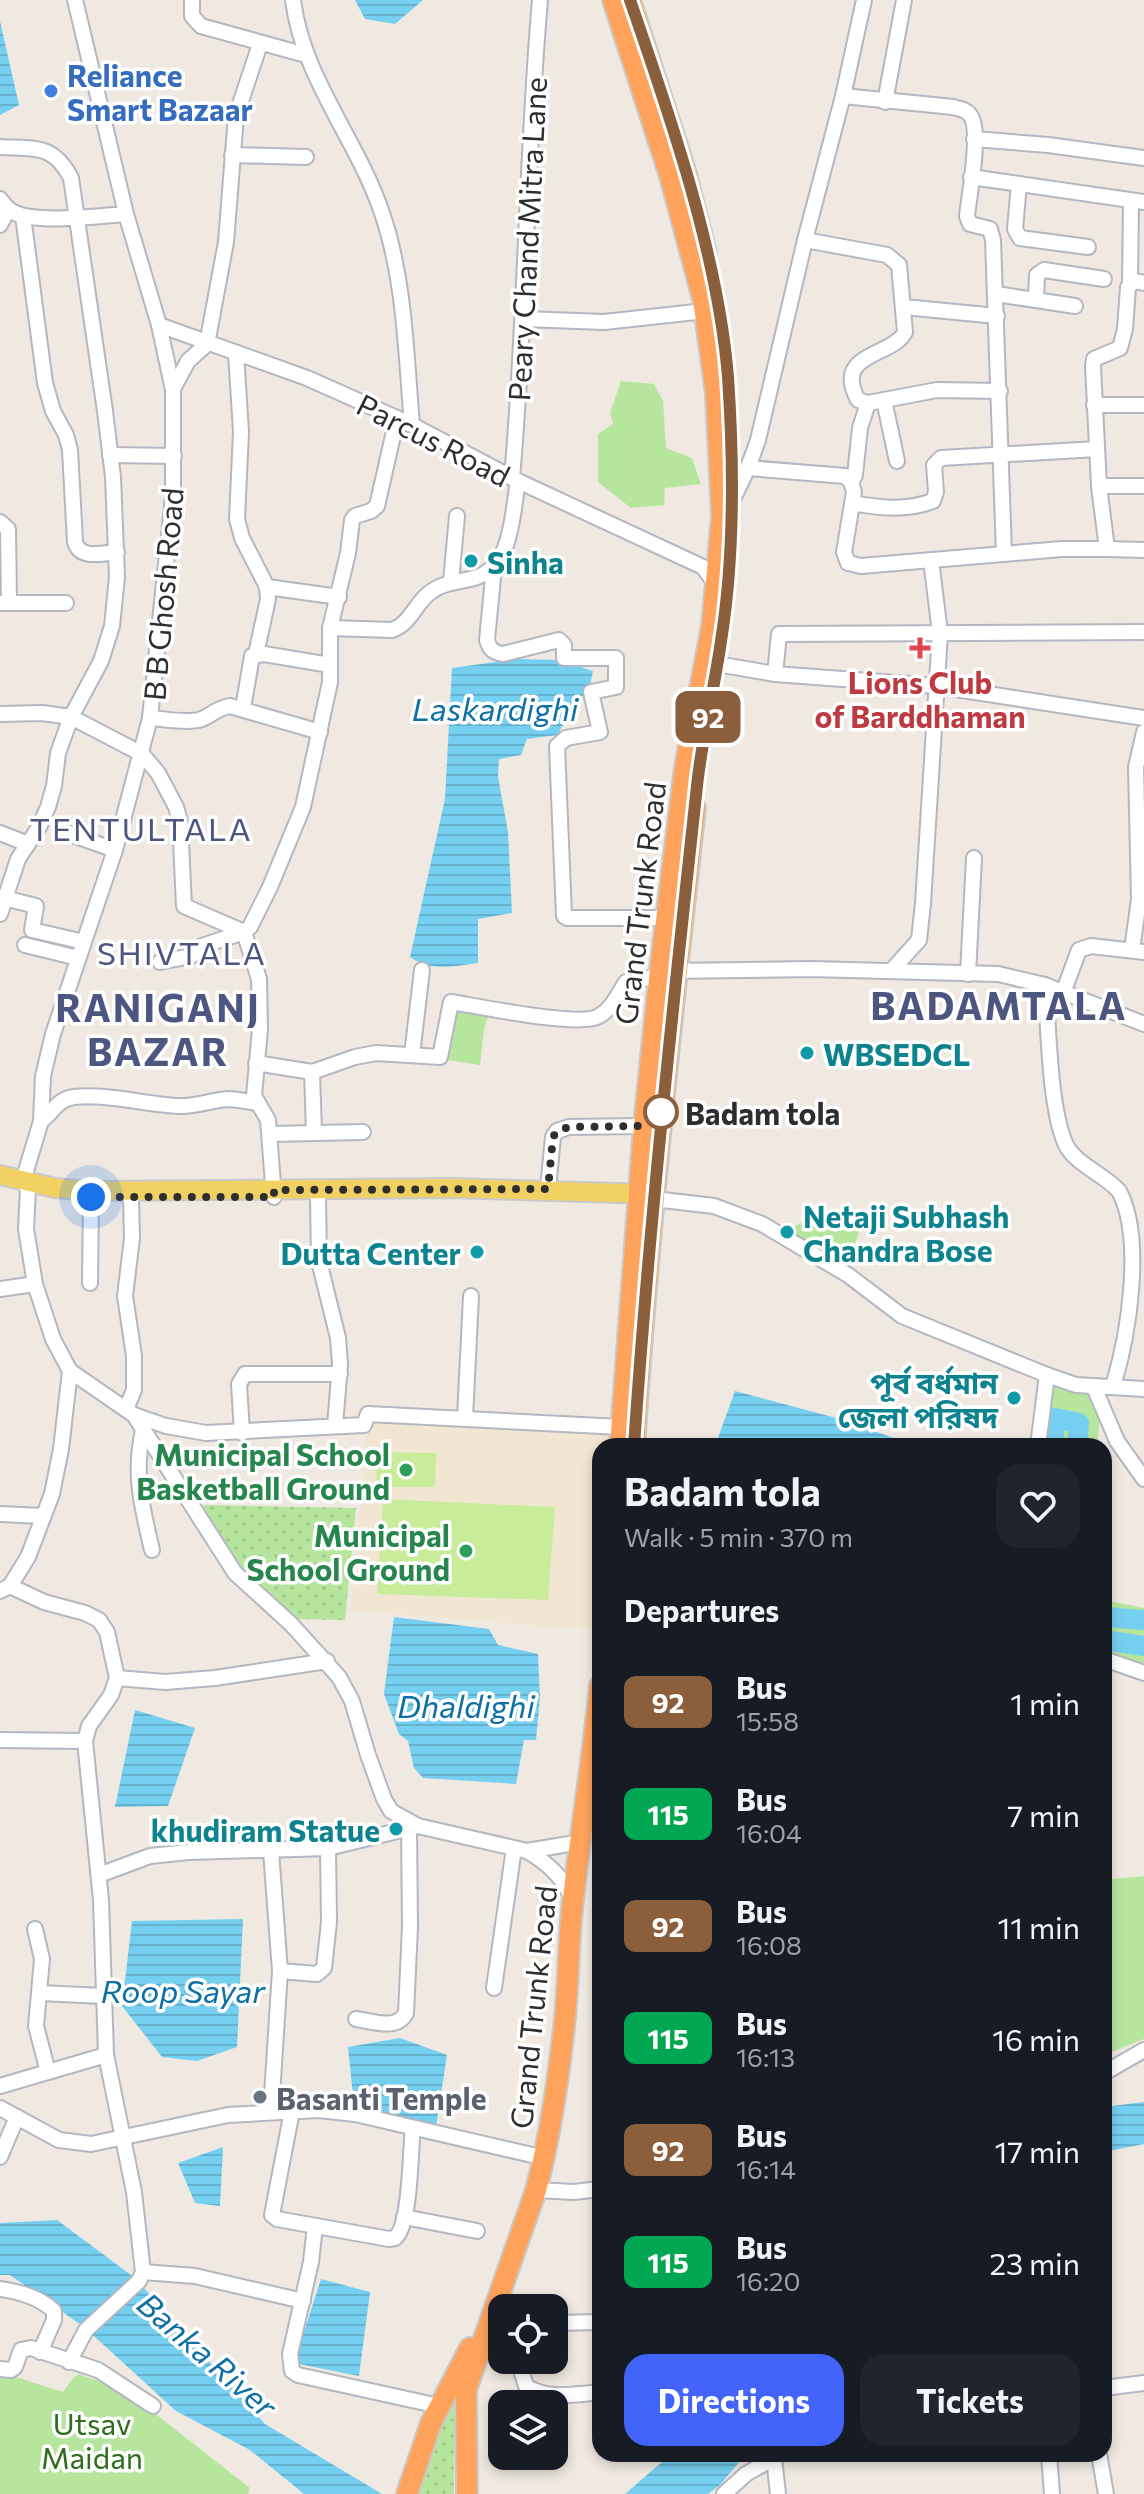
<!DOCTYPE html>
<html lang="en">
<head>
<meta charset="utf-8">
<style>
  :root { --surface:#171b24; --page:#20242c; --text:#f1f3f6; --muted:#9ea1a6; --accent:#4264fb }
  body { margin:0; font-family:Commissioner,"Noto Sans Bengali",sans-serif; background:var(--page); color:var(--text); height:100vh; display:flex; flex-direction:column; font-size:30px; white-space:nowrap }
  * { box-sizing:border-box; margin:0 }
  p { font-size:26px; color:var(--muted) }
  .icon { flex:none; width:44px; height:44px; fill:none; stroke:currentColor; stroke-width:2; stroke-linecap:round; stroke-linejoin:round }
  .map { position:relative; flex:1; overflow:hidden }
  .sheet { position:absolute; left:592px; top:1438px; width:520px; height:1024px; display:flex; flex-direction:column; background:var(--surface); border-radius:24px; box-shadow:0 4px 12px #0003 }
  .sheet>* { flex:none }
  .badge { padding:0 16px; border-radius:12px; font-size:28px; line-height:52px }
  .buttons { position:absolute; left:488px; top:2294px; display:grid; gap:16px }
  .buttons a { display:grid; place-items:center; width:80px; height:80px; border-radius:16px; background:var(--surface); box-shadow:0 4px 12px #0003; font-size:40px }
  .you { position:absolute; width:40px; height:40px; margin:-20px; border:6px solid #fff; border-radius:50%; background:#1a73e8; box-shadow:0 0 0 12px #1a73e833 }
  .map>.badge { position:absolute; translate:-50% -50%; box-shadow:0 0 0 4px #fff }
  h2 { padding:0 32px; font-size:30px; line-height:72px }
  .round { display:grid; place-items:center; flex:none; width:84px; height:84px; border-radius:24px; background:var(--page) }
  .summary { display:flex; align-items:center; justify-content:space-between; height:136px; padding:0 32px }
  h1 { font-size:38px; font-weight:700; line-height:60px }
  .primary-button { display:flex; gap:16px; margin-top:auto; padding:16px 32px }
  .primary-button a { flex:1; height:92px; border-radius:24px; background:var(--accent); color:#fff; font-size:32px; font-weight:700; line-height:92px; text-align:center }
  .primary-button a+a { background:var(--page); color:var(--text) }
  ul { padding:0; list-style:none }
  li { display:flex; align-items:center; gap:24px; height:112px; padding:0 32px }
  li div { flex:1 }
  li b { display:block; font-size:30px }
  li em { font-style:normal }
  li .badge { min-width:88px; font-weight:700; text-align:center }
  .map>svg:first-child { display:block }
  .education { fill:#f0e6d1 }
  .grass { fill:url(#grass-dots) }
  .park { fill:#b6e59e }
  .pitch { fill:#c9ec9a }
  .water { fill:url(#water-rules) }
  .lines { fill:none; stroke-linecap:round; stroke-linejoin:round }
  .river { stroke:#75cff0; stroke-width:20 }
  .minor-casing { stroke:#b4b7c1; stroke-width:18 }
  .major-casing { stroke:#c9c9c9; stroke-width:22 }
  .highway-casing { stroke:#c9c9c9; stroke-width:24 }
  .minor { stroke:#fff; stroke-width:14 }
  .major { stroke:#f2d163; stroke-width:18 }
  .highway { stroke:#ffa35c; stroke-width:20 }
  .line-casing { stroke:#fff; stroke-width:18 }
  .line { stroke:#8b5e3c; stroke-width:12 }
  .walk { stroke:#2e2e2e; stroke-width:8; stroke-dasharray:0 14.4 }
  .shop-dot { fill:#3f7fe0; stroke:#fff; stroke-width:3 }
  .culture-dot { fill:#0f9aa8; stroke:#fff; stroke-width:3 }
  .health-dot { fill:#e0444e; stroke:#fff; stroke-width:3 }
  .stop-dot { fill:#fff; stroke:#8b5e3c; stroke-width:4 }
  .leisure-dot { fill:#2e9e5b; stroke:#fff; stroke-width:3 }
  .worship-dot { fill:#6b7280; stroke:#fff; stroke-width:3 }
  .labels { text-anchor:middle; dominant-baseline:central; stroke-width:7; stroke-linejoin:round; paint-order:stroke }
  .shop-label { font-size:30px; font-weight:bold; fill:#366cbe; stroke:#fff; text-anchor:start }
  .street-label { font-size:30px; fill:#2e2e2e; stroke:#fff }
  .culture-label { font-size:30px; font-weight:bold; fill:#0d838f; stroke:#fff; text-anchor:start }
  .health-label { font-size:30px; font-weight:bold; fill:#be3a42; stroke:#fff }
  .stop-label { font-size:30px; font-weight:bold; fill:#2e2e2e; stroke:#fff; text-anchor:start }
  .leisure-label { font-size:30px; font-weight:bold; fill:#27864d; stroke:#fff; text-anchor:end }
  .worship-label { font-size:30px; font-weight:bold; fill:#5b616d; stroke:#fff; text-anchor:start }
  .park-label { font-size:30px; fill:#2c6e1b; stroke:#fff }
  .water-label { font-size:32px; font-style:italic; fill:#0d6fa3; stroke:#fff }
  .neighbourhood-label { font-size:32px; letter-spacing:2px; fill:#4d5680; stroke:#fff }
  .district-label { font-size:38px; font-weight:bold; letter-spacing:2px; fill:#4d5680; stroke:#fff }
</style>
</head>
<body>
<div class="map">
<svg width="1144" height="2494" viewBox="0 0 1144 2494">
  <defs>
    <pattern id="grass-dots" width="8" height="8" patternUnits="userSpaceOnUse" patternTransform="scale(2)"><rect width="8" height="8" fill="#b6e59e"/><path d="M2 2h.1M6 6h.1" fill="none" stroke="#9dc588" stroke-width="1.8" stroke-linecap="round"/></pattern>
    <pattern id="water-rules" width="6" height="5" patternUnits="userSpaceOnUse" patternTransform="scale(2)"><rect width="6" height="5" fill="#75cff0"/><path d="M0 2.5h6" fill="none" stroke="#66b2ce"/></pattern>
  </defs>
  <rect width="100%" height="100%" fill="#efe9e1"/>
  <!-- education -->
  <polygon class="education" points="368,1417 612,1430 611,1446 600,1446 600,1558 593,1630 351,1611"/>
  <!-- grass -->
  <g class="grass">
    <polygon points="203,1505 356,1508 345,1620 296,1619 236,1567"/>
    <polygon points="455,2389 454,2494 415,2494"/>
  </g>
  <!-- park -->
  <g class="park">
    <polygon points="621,381 654,384 663,401 666,448 692,458 701,484 665,488 664,505 631,508 598,482 598,434 613,424 610,413"/>
    <polygon points="453,1006 489,1014 484,1029 480,1065 442,1059"/>
    <polygon points="818,1211 863,1219 850,1260 837,1261 782,1235"/>
    <polygon points="1047,1375 1102,1399 1097,1446 1037,1446"/>
    <polygon points="1104,1600 1144,1608 1144,1673 1104,1660"/>
    <polygon points="1144,1876 1144,2039 1104,2055 1104,1880"/>
    <polygon points="0,2372 63,2392 73,2378 79,2374 114,2387 121,2387 250,2488 248,2494 0,2494"/>
  </g>
  <!-- pitch -->
  <g class="pitch">
    <polygon points="377,1452 436,1453 435,1487 376,1487"/>
    <polygon points="383,1499 555,1507 548,1600 377,1594"/>
  </g>
  <!-- water -->
  <g class="water">
    <polygon points="355,0 423,0 395,24 365,19"/>
    <polygon points="0,21 19,105 0,115"/>
    <path d="M 518,659 L 559,660 L 593,671 L 589,690 L 571,707 L 558,735 L 527,739 L 521,755 L 499,759 L 498,777 L 508,832 L 512,913 L 478,919 L 478,963 C 453,966 432,972 410,957 L 445,799 L 452,668 Z"/>
    <polygon points="735,1391 840,1419 905,1442 904,1446 715,1446"/>
    <polygon points="394,1617 489,1629 498,1645 538,1654 540,1698 536,1740 524,1740 516,1784 423,1778 414,1768 408,1741 399,1734 384,1694"/>
    <polygon points="135,1710 195,1728 168,1806 115,1807"/>
    <polygon points="243,1919 237,2047 197,2061 162,2057 122,2006 132,1921"/>
    <polygon points="400,2038 447,2055 435,2133 355,2114 348,2047"/>
    <polygon points="1144,2102 1144,2144 1104,2152 1104,2107"/>
    <polygon points="223,2147 220,2206 195,2203 178,2163"/>
    <polygon points="57,2220 135,2278 265,2424 382,2494 304,2494 250,2450 176,2411 84,2327 10,2275 0,2275 0,2223"/>
    <polygon points="321,2279 370,2292 359,2376 294,2363"/>
    <polygon points="671,2454 746,2454 720,2485 708,2494 625,2494"/>
  </g>
  <g class="lines">
    <!-- river -->
    <g class="river">
      <polyline points="1053,1446 1055,1418 1079,1423 1077,1446"/>
      <polyline points="1104,1617 1144,1620"/>
      <polyline points="1104,1640 1144,1646"/>
    </g>
    <defs>
      <g id="minor">
        <polyline points="75,0 126,214 159,325 173,390 173,496 150,718 115,850 53,1034 43,1076 41,1121 23,1181 28,1189 26,1229 35,1284 53,1339 70,1371 134,1415 235,1573 291,1624 339,1677 352,1701 368,1755 384,1799 391,1811 418,1826 527,1851 581,1842"/>
        <polyline points="192,0 192,16 201,26 306,55"/>
        <path d="M 293,0 C 303,79 357,139 382,213 C 405,280 406,355 412,425"/>
        <path d="M 843,96 L 953,107 C 959,109 966,109 970,115 C 982,129 969,196 967,216 L 970,224 L 990,229 L 993,240 L 1004,554"/>
        <polyline points="885,102 904,0"/>
        <polyline points="974,139 1048,145 1144,158"/>
        <path d="M 0,147 C 36,149 53,144 71,178 L 105,411 L 113,477 L 117,577 L 112,626 L 101,661 L 71,717 L 58,753 L 54,786 L 48,807 L 39,827 L 18,859 L 0,914"/>
        <polyline points="232,155 306,157"/>
        <polyline points="971,177 1144,202"/>
        <polyline points="1019,184 1015,229 1020,238 1088,247"/>
        <path d="M 0,199 C 4,204 7,209 13,212 C 35,224 100,216 126,214"/>
        <path d="M 23,216 L 45,383 L 53,411 L 66,435 L 70,450 L 75,542 C 80,560 102,553 117,552"/>
        <polyline points="0,225 8,210"/>
        <path d="M 805,240 L 887,255 L 899,265 L 905,332 C 893,357 832,352 858,400 L 868,403 L 937,390 L 1000,391"/>
        <polyline points="1130,283 1131,201"/>
        <polyline points="996,294 1075,306"/>
        <polyline points="1036,300 1037,275 1044,270 1104,279"/>
        <polyline points="904,307 997,316"/>
        <polyline points="524,319 604,322 705,311"/>
        <polyline points="159,325 307,378 352,398 412,425 518,481 703,567 715,583 727,585"/>
        <polyline points="236,353 241,432 237,519 242,538 267,587 268,599 256,654"/>
        <polyline points="173,389 188,361 207,344 226,242 236,116 260,44"/>
        <polyline points="884,400 897,461"/>
        <polyline points="1094,405 1144,405"/>
        <polyline points="110,455 174,456"/>
        <polyline points="748,468 845,476 851,482 854,492 844,552 848,563 861,566 1062,549 1107,549 1099,486 1093,366 1094,359 1120,348 1125,329 1128,287 1135,281 1144,283"/>
        <path d="M 512,478 C 526,319 526,159 540,0"/>
        <polyline points="851,482 855,475 860,428 868,403"/>
        <polyline points="1099,486 1144,486"/>
        <path d="M 852,503 C 880,508 906,511 933,501 L 936,492 L 934,465 L 941,458 L 1097,449"/>
        <path d="M 722,516 C 739,492 749,467 758,440 L 805,240 L 843,96 L 864,0"/>
        <polyline points="0,522 8,529 9,603"/>
        <polyline points="1107,549 1144,550"/>
        <path d="M 494,567 L 487,640 C 490,650 493,652 503,654 L 559,640 L 564,645 L 564,658 L 616,658 L 616,687 L 591,692 L 600,732 L 566,738 L 557,746 L 564,916 L 567,918 L 666,918"/>
        <polyline points="451,582 457,516"/>
        <polyline points="267,587 339,597"/>
        <polyline points="0,603 66,603"/>
        <path d="M 330,628 L 392,630 C 412,623 415,602 432,591 C 445,582 459,582 474,578 C 513,567 512,514 518,481"/>
        <polyline points="717,664 775,674 779,634 1144,632"/>
        <polyline points="775,674 936,686 1144,718"/>
        <polyline points="243,708 252,656 264,654 330,665"/>
        <polyline points="0,714 42,713 71,717 142,754 158,773 176,807 180,821 184,906 244,932"/>
        <path d="M 150,718 C 165,719 184,723 199,720 C 212,716 214,709 230,706 L 320,732"/>
        <polyline points="0,833 28,844"/>
        <polyline points="67,833 115,850"/>
        <polyline points="0,897 36,906 32,930 84,942"/>
        <polyline points="25,945 78,958"/>
        <polyline points="1132,950 1139,899 1136,767 1144,732"/>
        <polyline points="160,962 191,956 202,946 244,932"/>
        <polyline points="669,971 811,969 998,974 1045,985 1144,1024"/>
        <polyline points="891,971 919,940 923,903 940,633 931,560"/>
        <polyline points="968,974 974,858"/>
        <path d="M 1045,985 C 1049,1029 1049,1104 1065,1143 C 1074,1164 1104,1174 1119,1191 C 1144,1238 1129,1334 1113,1386"/>
        <polyline points="1063,993 1079,950 1091,946 1144,952"/>
        <polyline points="412,1055 422,970"/>
        <path d="M 256,1063 L 312,1072 L 355,1057 L 376,1053 L 440,1057 L 451,1002 C 477,1006 581,1028 599,1016 C 612,1009 618,994 626,982 L 660,976"/>
        <polyline points="312,1072 314,1133"/>
        <path d="M 41,1121 C 54,1112 57,1099 74,1097 C 105,1093 148,1105 179,1106 C 196,1107 211,1100 228,1099 C 237,1099 248,1102 258,1103"/>
        <polyline points="271,1134 363,1132"/>
        <polyline points="548,1189 553,1137 557,1131 569,1127 644,1126"/>
        <polyline points="274,1197 268,1120 254,1096 260,1029 259,979 244,932 250,927 270,887 303,807 330,682 330,628 348,553 352,520 355,516 371,511 377,506 397,418"/>
        <polyline points="318,1197 319,1261 338,1338 340,1364 335,1426"/>
        <polyline points="654,1199 714,1206 762,1224 848,1275 902,1316 1047,1375 1076,1385 1144,1389"/>
        <polyline points="90,1283 91,1197"/>
        <polyline points="0,1289 35,1284"/>
        <polyline points="1094,1387 1117,1441 1144,1479"/>
        <polyline points="126,1409 134,1390 134,1356 125,1296 132,1238 131,1198"/>
        <polyline points="134,1415 166,1426 206,1433 364,1425 368,1414 621,1427"/>
        <polyline points="465,1418 471,1296"/>
        <path d="M 143,1430 C 133,1475 142,1507 152,1550"/>
        <polyline points="242,1433 239,1384 245,1374 340,1374"/>
        <polyline points="1038,1446 1047,1375"/>
        <polyline points="0,1514 43,1516"/>
        <polyline points="10,1586 44,1602 85,1613 99,1620 107,1632 117,1678 111,1695 89,1726 85,1741 101,1900 106,2055 134,2192 143,2272 139,2281 86,2330 69,2362"/>
        <polyline points="0,1591 10,1586 28,1557 52,1494 61,1449 70,1371"/>
        <polyline points="1104,1659 1144,1673"/>
        <polyline points="117,1678 165,1682 215,1678 327,1661"/>
        <polyline points="0,1740 85,1741"/>
        <polyline points="271,1851 280,1971 271,2111"/>
        <path d="M 527,1851 C 549,1864 563,1877 573,1901"/>
        <polyline points="99,1875 150,1856 189,1852 328,1848 418,1826"/>
        <polyline points="35,1929 42,1959 36,2026 48,2072"/>
        <polyline points="280,1971 317,1974 324,1968 329,1922 328,1848"/>
        <polyline points="494,1988 514,1848"/>
        <polyline points="40,1993 103,1996"/>
        <path d="M 356,2019 C 372,2021 397,2031 406,2013 L 410,1926 L 409,1828"/>
        <polyline points="1104,2073 1144,2050"/>
        <polyline points="0,2086 106,2055"/>
        <polyline points="0,2108 59,2140 91,2144 228,2115 319,2110 355,2114 545,2158"/>
        <path d="M 292,2111 L 272,2215 L 277,2219 L 389,2239 L 395,2238 C 411,2225 410,2151 413,2128"/>
        <polyline points="0,2157 17,2117"/>
        <polyline points="536,2190 574,2192 600,2189"/>
        <polyline points="404,2217 477,2231"/>
        <polyline points="315,2226 311,2262 290,2354 292,2371 298,2375 439,2406"/>
        <polyline points="143,2272 195,2276 303,2301"/>
        <path d="M 0,2289 C 20,2292 39,2297 54,2311 L 54,2320 L 40,2352"/>
        <polyline points="554,2323 600,2322"/>
        <path d="M 518,2360 L 526,2386 C 546,2399 569,2395 592,2393"/>
        <polyline points="0,2369 11,2370 15,2367 21,2350 31,2348 98,2370 153,2406"/>
        <polyline points="1104,2388 1144,2383"/>
        <polyline points="1049,2454 1052,2494"/>
        <polyline points="1099,2454 1106,2494"/>
        <polyline points="774,2458 778,2494"/>
        <polyline points="724,2494 746,2474 781,2454"/>
      </g>
      <polyline id="major" points="0,1175 55,1188 91,1191 452,1188 652,1194"/>
      <g id="highway">
        <polyline points="613,0 670,176 703,299 716,393 722,516 712,626 685,767 660,970 644,1126 620,1446"/>
        <polyline points="630,0 685,171 706,253"/>
        <path d="M 634,1446 C 648,1232 671,1020 695,808"/>
        <polyline points="407,2494 431,2423 470,2348"/>
        <path d="M 467,2494 L 466,2390 L 536,2190 C 550,2137 558,2082 564,2027 C 569,1984 568,1941 573,1899 C 581,1828 593,1757 600,1686"/>
      </g>
    </defs>
    <!-- minor casing -->
    <use href="#minor" class="minor-casing"/>
    <!-- major casing -->
    <use href="#major" class="major-casing"/>
    <!-- highway casing -->
    <use href="#highway" class="highway-casing"/>
    <!-- minor -->
    <use href="#minor" class="minor"/>
    <!-- major -->
    <use href="#major" class="major"/>
    <!-- highway -->
    <use href="#highway" class="highway"/>
  </g>
  <g class="lines">
    <defs>
      <path id="line" d="M 630,0 C 670,116 718,254 728,377 C 734,465 735,554 721,641 C 714,690 702,738 697,786 C 673,1006 649,1225 634,1446"/>
    </defs>
    <!-- line casing -->
    <use href="#line" class="line-casing"/>
    <!-- line -->
    <use href="#line" class="line"/>
    <!-- walk -->
    <polyline class="walk" points="91,1197 274,1197 274,1190 548,1189 553,1137 557,1131 569,1127 644,1126 661,1112"/>
  </g>
  <!-- markers -->
  <circle class="shop-dot" cx="51" cy="91" r="8"/>
  <g class="culture-dot">
    <circle cx="471" cy="561" r="8"/>
    <circle cx="807" cy="1053" r="8"/>
    <circle cx="787" cy="1232" r="8"/>
    <circle cx="477" cy="1252" r="8"/>
    <circle cx="1014" cy="1398" r="8"/>
    <circle cx="396" cy="1829" r="8"/>
  </g>
  <path class="health-dot" d="M916 636h8v8h8v8h-8v8h-8v-8h-8v-8h8z"/>
  <circle class="stop-dot" cx="661" cy="1112" r="16"/>
  <g class="leisure-dot">
    <circle cx="406" cy="1470" r="8"/>
    <circle cx="466" cy="1551" r="8"/>
  </g>
  <circle class="worship-dot" cx="260" cy="2097" r="8"/>
  <g class="labels">
    <!-- shop labels -->
    <g class="shop-label">
      <text x="67" y="74">Reliance<tspan x="67" dy="34">Smart Bazaar</tspan></text>
    </g>
    <!-- street labels -->
    <g class="street-label">
      <text transform="translate(526 239) rotate(-87)">Peary Chand Mitra Lane</text>
      <text transform="translate(434 439) rotate(27)">Parcus Road</text>
      <text transform="translate(162 594) rotate(-85)">B B Ghosh Road</text>
      <text transform="translate(639 903) rotate(-83)">Grand Trunk Road</text>
      <text transform="translate(532 2007) rotate(-84)">Grand Trunk Road</text>
    </g>
    <!-- culture labels -->
    <g class="culture-label">
      <text x="487" y="561">Sinha</text>
      <text x="823" y="1053">WBSEDCL</text>
      <text x="803" y="1215">Netaji Subhash<tspan x="803" dy="34">Chandra Bose</tspan></text>
      <text x="461" y="1252" text-anchor="end">Dutta Center</text>
      <text x="998" y="1381" text-anchor="end">পূর্ব বর্ধমান<tspan x="998" dy="34">জেলা পরিষদ</tspan></text>
      <text x="380" y="1829" text-anchor="end">khudiram Statue</text>
    </g>
    <!-- health labels -->
    <g class="health-label">
      <text x="920" y="681">Lions Club<tspan x="920" dy="34">of Barddhaman</tspan></text>
    </g>
    <!-- stop labels -->
    <g class="stop-label">
      <text x="685" y="1112">Badam tola</text>
    </g>
    <!-- leisure labels -->
    <g class="leisure-label">
      <text x="390" y="1453">Municipal School<tspan x="390" dy="34">Basketball Ground</tspan></text>
      <text x="450" y="1534">Municipal<tspan x="450" dy="34">School Ground</tspan></text>
    </g>
    <!-- worship labels -->
    <g class="worship-label">
      <text x="276" y="2097">Basanti Temple</text>
    </g>
    <!-- park labels -->
    <g class="park-label">
      <text x="92" y="2422">Utsav<tspan x="92" dy="34">Maidan</tspan></text>
    </g>
    <!-- water labels -->
    <g class="water-label">
      <text x="495" y="708">Laskardighi</text>
      <text x="466" y="1705">Dhaldighi</text>
      <text x="183" y="1990">Roop Sayar</text>
      <text transform="translate(208 2354) rotate(41)">Banka River</text>
    </g>
    <!-- neighbourhood labels -->
    <g class="neighbourhood-label">
      <text x="141" y="828">TENTULTALA</text>
      <text x="182" y="952">SHIVTALA</text>
    </g>
    <!-- district labels -->
    <g class="district-label">
      <text x="999" y="1004">BADAMTALA</text>
      <text x="158" y="1006">RANIGANJ<tspan x="158" dy="44">BAZAR</tspan></text>
    </g>
  </g>
</svg>
<div class="buttons">
<a><svg class="icon" aria-label="locate" viewBox="0 0 24 24"><circle cx="12" cy="12" r="6"/><path d="M12 2v4M12 18v4M2 12h4M18 12h4"/></svg></a>
<a><svg class="icon" aria-label="layers" viewBox="0 0 24 24"><path d="M12 4l9 5-9 5-9-5zM3 14l9 5 9-5"/></svg></a>
</div>
<div class="you" style="left:91px;top:1197px"></div>
<b class="badge" style="left:708px;top:717px;background:#8b5e3c;color:#fff">92</b>
<section class="sheet">
<div class="summary"><div><h1>Badam tola</h1><p>Walk · 5 min · 370 m</p></div><a class="round"><svg class="icon" aria-label="heart" viewBox="0 0 24 24"><path d="M12 20l-8-8c-3-5 5-10 8-4 3-6 11-1 8 4z"/></svg></a></div>
<h2>Departures</h2>
<ul>
<li><span class="badge" style="background:#8b5e3c;color:#fff">92</span><div><b>Bus</b><p>15:58</p></div><em>1 min</em></li>
<li><span class="badge" style="background:#00a651;color:#fff">115</span><div><b>Bus</b><p>16:04</p></div><em>7 min</em></li>
<li><span class="badge" style="background:#8b5e3c;color:#fff">92</span><div><b>Bus</b><p>16:08</p></div><em>11 min</em></li>
<li><span class="badge" style="background:#00a651;color:#fff">115</span><div><b>Bus</b><p>16:13</p></div><em>16 min</em></li>
<li><span class="badge" style="background:#8b5e3c;color:#fff">92</span><div><b>Bus</b><p>16:14</p></div><em>17 min</em></li>
<li><span class="badge" style="background:#00a651;color:#fff">115</span><div><b>Bus</b><p>16:20</p></div><em>23 min</em></li>
</ul>
<div class="primary-button"><a>Directions</a><a>Tickets</a></div>
</section>
</div>
</body>
</html>
